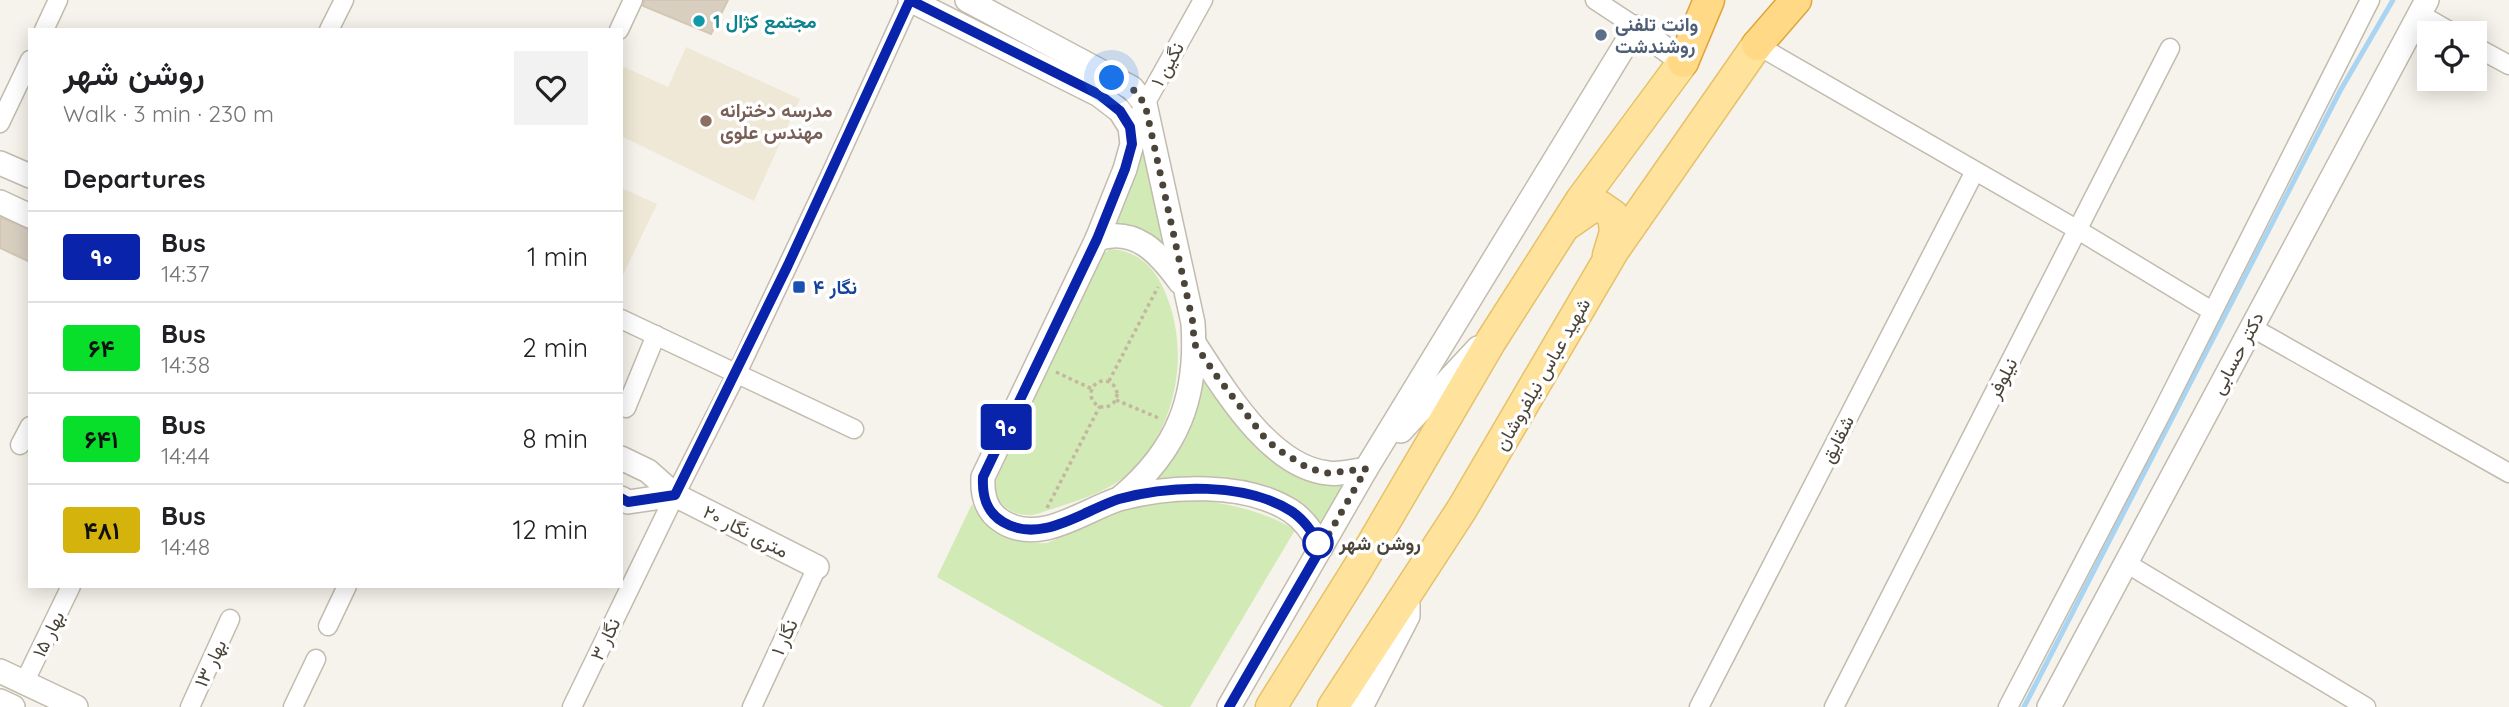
<!DOCTYPE html>
<html lang="en">
<head>
<meta charset="utf-8">
<style>
  :root { --surface:#fff; --page:#f2f2f2; --text:#202124; --muted:#757577; --line:#e0e0e0 }
  body { margin:0; font-family:Quicksand,Vazirmatn,sans-serif; background:var(--page); color:var(--text); height:100vh; display:flex; flex-direction:column; font-size:26px; white-space:nowrap }
  * { box-sizing:border-box; margin:0 }
  p { font-size:23px; color:var(--muted) }
  .icon { flex:none; width:38px; height:38px; fill:none; stroke:currentColor; stroke-width:2; stroke-linecap:round; stroke-linejoin:round }
  .map { position:relative; flex:1; overflow:hidden }
  .drawer { position:absolute; left:28px; top:28px; width:595px; height:560px; display:flex; flex-direction:column; background:var(--surface); border-radius:0px; box-shadow:0 4px 18px #0003 }
  .drawer>* { flex:none }
  .badge { padding:0 14px; border-radius:5px; font-size:24px; line-height:46px }
  .fabs { position:absolute; left:2417px; top:21px; display:grid; gap:14px }
  .fabs a { display:grid; place-items:center; width:70px; height:70px; border-radius:0px; background:var(--surface); box-shadow:0 4px 18px #0003; font-size:35px }
  .you { position:absolute; width:35px; height:35px; margin:-18px; border:5px solid #fff; border-radius:50%; background:#1a73e8; box-shadow:0 0 0 10px #1a73e833 }
  .map>.badge { position:absolute; translate:-50% -50%; box-shadow:0 0 0 4px #fff }
  h2 { padding:0 35px; font-size:26px; line-height:63px }
  .round { display:grid; place-items:center; flex:none; width:74px; height:74px; border-radius:0px; background:var(--page) }
  .summary { display:flex; align-items:center; justify-content:space-between; height:119px; padding:0 35px }
  h1 { font-size:33px; font-weight:600; line-height:52px }
  ul { padding:0; list-style:none }
  li { display:flex; align-items:center; gap:21px; height:91px; padding:0 35px; border-top:2px solid var(--line) }
  li div { flex:1 }
  li b { display:block; font-size:26px }
  li em { font-style:normal }
  li .badge { min-width:77px; font-weight:700; text-align:center }
  .map>svg:first-child { display:block }
  .education { fill:#efe8d6 }
  .green { fill:#d2eab5 }
  .lines { fill:none; stroke-linecap:round; stroke-linejoin:round }
  .stream { stroke:#a9d4f2; stroke-width:5 }
  .building { fill:#d8cfc1; stroke:#d3c7b4; stroke-width:2 }
  .minor-casing { stroke:#c2bbae; stroke-width:21 }
  .tertiary-casing { stroke:#c2bbae; stroke-width:26 }
  .primary-casing { stroke:#e6c16a; stroke-width:33 }
  .trunk-casing { stroke:#e0a43c; stroke-width:33 }
  .path { stroke:#c4b79f; stroke-width:3.5; stroke-dasharray:3.5 3.5; stroke-linecap:butt }
  .minor { stroke:#fff; stroke-width:18 }
  .tertiary { stroke:#fff; stroke-width:23 }
  .primary { stroke:#ffe39c; stroke-width:30 }
  .trunk { stroke:#ffd985; stroke-width:30 }
  .line-casing { stroke:#fff; stroke-width:16 }
  .line { stroke:#0924aa; stroke-width:10 }
  .walk { stroke:#4b4439; stroke-width:7; stroke-dasharray:0 12.6 }
  .culture-dot { fill:#0f9aa8; stroke:#fff; stroke-width:2.5 }
  .service-dot { fill:#5c6f8a; stroke:#fff; stroke-width:2.5 }
  .education-dot { fill:#8d6e63; stroke:#fff; stroke-width:2.5 }
  .transit-dot { fill:#1a4fb4; stroke:#fff; stroke-width:2.5 }
  .stop-dot { fill:#fff; stroke:#0924aa; stroke-width:3.5 }
  .labels { text-anchor:middle; dominant-baseline:central; stroke-width:7; stroke-linejoin:round; paint-order:stroke }
  .culture-label { font-size:19px; font-weight:bold; fill:#0d838f; stroke:#fff; text-anchor:start }
  .service-label { font-size:19px; font-weight:bold; fill:#4e5e75; stroke:#fff; text-anchor:start }
  .street-label { font-size:19px; fill:#4b4439; stroke:#fff }
  .education-label { font-size:19px; font-weight:bold; fill:#785e54; stroke:#fff; text-anchor:start }
  .transit-label { font-size:19px; font-weight:bold; fill:#164399; stroke:#fff; text-anchor:start }
  .stop-label { font-size:19px; font-weight:bold; fill:#4b4439; stroke:#fff; text-anchor:start }
</style>
</head>
<body>
<div class="map">
<svg width="2509" height="707" viewBox="0 0 2509 707">
  <rect width="100%" height="100%" fill="#f6f3ec"/>
  <!-- education -->
  <g class="education">
    <polygon points="686,47 800,99 754,201 621,136 621,74 624,67 668,87"/>
    <polygon points="621,188 657,204 621,279"/>
  </g>
  <!-- green -->
  <g class="green">
    <polygon points="1145,148 1166,254 1110,226"/>
    <path d="M 1110,249 C 1141,251 1157,270 1167,297 C 1189,353 1177,423 1135,468 C 1112,491 1079,500 1049,510 C 1042,512 1034,516 1028,515 C 1010,515 999,504 992,488 L 1100,256 Z"/>
    <path d="M 1201,370 L 1236,421 L 1350,483 L 1324,531 L 1232,481 L 1208,477 L 1185,477 L 1150,484 C 1191,442 1196,427 1201,370 Z"/>
    <path d="M 1200,500 C 1234,505 1266,512 1295,530 L 1190,707 L 1164,707 L 937,577 L 972,504 C 987,531 1016,545 1047,543 L 1133,507 L 1158,501 Z"/>
  </g>
  <g class="lines">
    <!-- stream -->
    <polyline class="stream" points="2024,707 2340,91 2393,0"/>
  </g>
  <!-- building -->
  <g class="building">
    <polygon points="644,0 728,0 711,34 643,6"/>
    <polygon points="0,217 30,230 30,262 0,248"/>
  </g>
  <g class="lines">
    <defs>
      <g id="minor">
        <polyline points="1595,0 1636,27"/>
        <polyline points="2420,14 2453,33"/>
        <polyline points="44,30 58,0"/>
        <polyline points="329,30 344,0"/>
        <polyline points="619,30 633,0"/>
        <polyline points="1757,45 2078,230 2212,311"/>
        <polyline points="2474,46 2509,65"/>
        <polyline points="1140,113 1203,0"/>
        <polyline points="0,123 30,60"/>
        <polyline points="621,319 854,429"/>
        <polyline points="2251,327 2509,473"/>
        <polyline points="626,408 656,335"/>
        <polyline points="20,445 30,426"/>
        <polyline points="2126,563 2366,707"/>
        <polyline points="328,626 347,586"/>
        <polyline points="24,683 71,586"/>
        <polyline points="190,707 230,619"/>
        <polyline points="293,707 316,659"/>
        <polyline points="572,707 675,495 737,373 830,176 910,0"/>
        <polyline points="752,707 817,567"/>
        <polyline points="1699,707 1975,171"/>
        <polyline points="1834,707 2170,48"/>
        <polyline points="2008,707 2162,412 2370,0"/>
      </g>
      <g id="tertiary">
        <path d="M 910,0 L 1099,95 L 1120,111 L 1130,127 L 1132,144 L 1125,169 L 1097,239 L 983,477 C 982,496 986,512 1003,522 C 1041,545 1084,510 1119,499 C 1170,485 1246,482 1291,511 C 1305,520 1314,534 1321,548"/>
        <path d="M 967,0 L 1132,88 L 1145,104 L 1193,323 C 1198,397 1178,450 1120,498"/>
        <polyline points="0,163 30,176"/>
        <polyline points="0,202 30,216"/>
        <path d="M 1097,239 C 1135,226 1159,253 1180,282"/>
        <path d="M 1194,343 C 1223,387 1269,467 1328,473 C 1340,475 1353,471 1366,469"/>
        <polyline points="1401,431 1478,348"/>
        <polyline points="621,458 648,471 675,495 817,567"/>
        <polyline points="621,498 628,502 675,495"/>
        <polyline points="0,671 76,707"/>
        <polyline points="0,701 13,707"/>
        <polyline points="1229,707 1366,469 1636,27 1683,62"/>
        <polyline points="1361,707 1408,616 1408,606"/>
        <polyline points="2049,707 2427,0"/>
      </g>
      <g id="primary">
        <polyline points="1568,224 1591,208 1600,206 1613,215 1615,232 1608,255"/>
        <polyline points="1271,707 1358,568 1491,341 1581,200 1683,62"/>
        <polyline points="1333,707 1462,509 1614,250 1757,45"/>
      </g>
      <g id="trunk">
        <polyline points="1757,45 1796,0"/>
        <polyline points="1683,62 1709,0"/>
      </g>
    </defs>
    <!-- minor casing -->
    <use href="#minor" class="minor-casing"/>
    <!-- tertiary casing -->
    <use href="#tertiary" class="tertiary-casing"/>
    <!-- primary casing -->
    <use href="#primary" class="primary-casing"/>
    <!-- trunk casing -->
    <use href="#trunk" class="trunk-casing"/>
    <!-- path -->
    <g class="path">
      <polyline points="1056,372 1092,389"/>
      <polyline points="1109,381 1158,287"/>
      <circle cx="1104" cy="394" r="13"/>
      <polyline points="1116,400 1161,419"/>
      <polyline points="1047,508 1100,406"/>
    </g>
    <!-- minor -->
    <use href="#minor" class="minor"/>
    <!-- tertiary -->
    <use href="#tertiary" class="tertiary"/>
    <!-- primary -->
    <use href="#primary" class="primary"/>
    <!-- trunk -->
    <use href="#trunk" class="trunk"/>
  </g>
  <g class="lines">
    <defs>
      <path id="line" d="M 621,498 L 628,502 L 675,495 L 788,265 L 910,0 L 1100,95 L 1120,111 L 1130,127 L 1132,144 L 1125,169 L 1097,239 L 983,477 C 982,496 986,512 1003,522 C 1041,545 1084,510 1119,499 C 1170,485 1245,482 1291,511 C 1305,520 1314,534 1321,548 L 1229,707"/>
    </defs>
    <!-- line casing -->
    <use href="#line" class="line-casing"/>
    <!-- line -->
    <use href="#line" class="line"/>
    <!-- walk -->
    <polyline class="walk" points="1112,78 1132,88 1145,104 1193,323 1194,343 1218,378 1265,438 1277,449 1308,468 1327,473 1366,469 1321,548 1318,543"/>
  </g>
  <!-- markers -->
  <circle class="culture-dot" cx="699" cy="21" r="7"/>
  <circle class="service-dot" cx="1601" cy="35" r="7"/>
  <circle class="education-dot" cx="706" cy="121" r="7"/>
  <rect class="transit-dot" x="792" y="280" width="14" height="14" rx="3.5"/>
  <circle class="stop-dot" cx="1318" cy="543" r="14"/>
  <g class="labels">
    <!-- culture labels -->
    <g class="culture-label">
      <text x="713" y="21">مجتمع کژال 1</text>
    </g>
    <!-- service labels -->
    <g class="service-label">
      <text x="1615" y="24">وانت تلفنی<tspan x="1615" dy="22">روشندشت</tspan></text>
    </g>
    <!-- street labels -->
    <g class="street-label">
      <text transform="translate(1167 64) rotate(-61)">نگین ۱</text>
      <text transform="translate(2237 353) rotate(-62)">دکتر حسابی</text>
      <text transform="translate(1542 374) rotate(-60)">شهید عباس نیلفروشان</text>
      <text transform="translate(2002 378) rotate(-63)">نیلوفر</text>
      <text transform="translate(1837 439) rotate(-63)">شقایق</text>
      <text transform="translate(746 531) rotate(27)">۲۰ متری نگار</text>
      <text transform="translate(48 634) rotate(-64)">بهار ۱۵</text>
      <text transform="translate(784 637) rotate(-65)">نگار ۱</text>
      <text transform="translate(605 639) rotate(-64)">نگار ۳</text>
      <text transform="translate(210 663) rotate(-65)">بهار ۱۳</text>
    </g>
    <!-- education labels -->
    <g class="education-label">
      <text x="720" y="110">مدرسه دخترانه<tspan x="720" dy="22">مهندس علوی</tspan></text>
    </g>
    <!-- transit labels -->
    <g class="transit-label">
      <text x="813" y="287">نگار ۴</text>
    </g>
    <!-- stop labels -->
    <g class="stop-label">
      <text x="1339" y="543">روشن شهر</text>
    </g>
  </g>
</svg>
<div class="fabs">
<a><svg class="icon" aria-label="locate" viewBox="0 0 24 24"><circle cx="12" cy="12" r="6"/><path d="M12 2v4M12 18v4M2 12h4M18 12h4"/></svg></a>
</div>
<div class="you" style="left:1112px;top:78px"></div>
<b class="badge" style="left:1006px;top:427px;background:#0924aa;color:#fff">۹۰</b>
<section class="drawer">
<div class="summary"><div><h1>روشن شهر</h1><p>Walk · 3 min · 230 m</p></div><a class="round"><svg class="icon" aria-label="heart" viewBox="0 0 24 24"><path d="M12 20l-8-8c-3-5 5-10 8-4 3-6 11-1 8 4z"/></svg></a></div>
<h2>Departures</h2>
<ul>
<li><span class="badge" style="background:#0924aa;color:#fff">۹۰</span><div><b>Bus</b><p>14:37</p></div><em>1 min</em></li>
<li><span class="badge" style="background:#07df2b;color:#111">۶۴</span><div><b>Bus</b><p>14:38</p></div><em>2 min</em></li>
<li><span class="badge" style="background:#07df2b;color:#111">۶۴۱</span><div><b>Bus</b><p>14:44</p></div><em>8 min</em></li>
<li><span class="badge" style="background:#d4b30c;color:#111">۴۸۱</span><div><b>Bus</b><p>14:48</p></div><em>12 min</em></li>
</ul>
</section>
</div>
</body>
</html>
